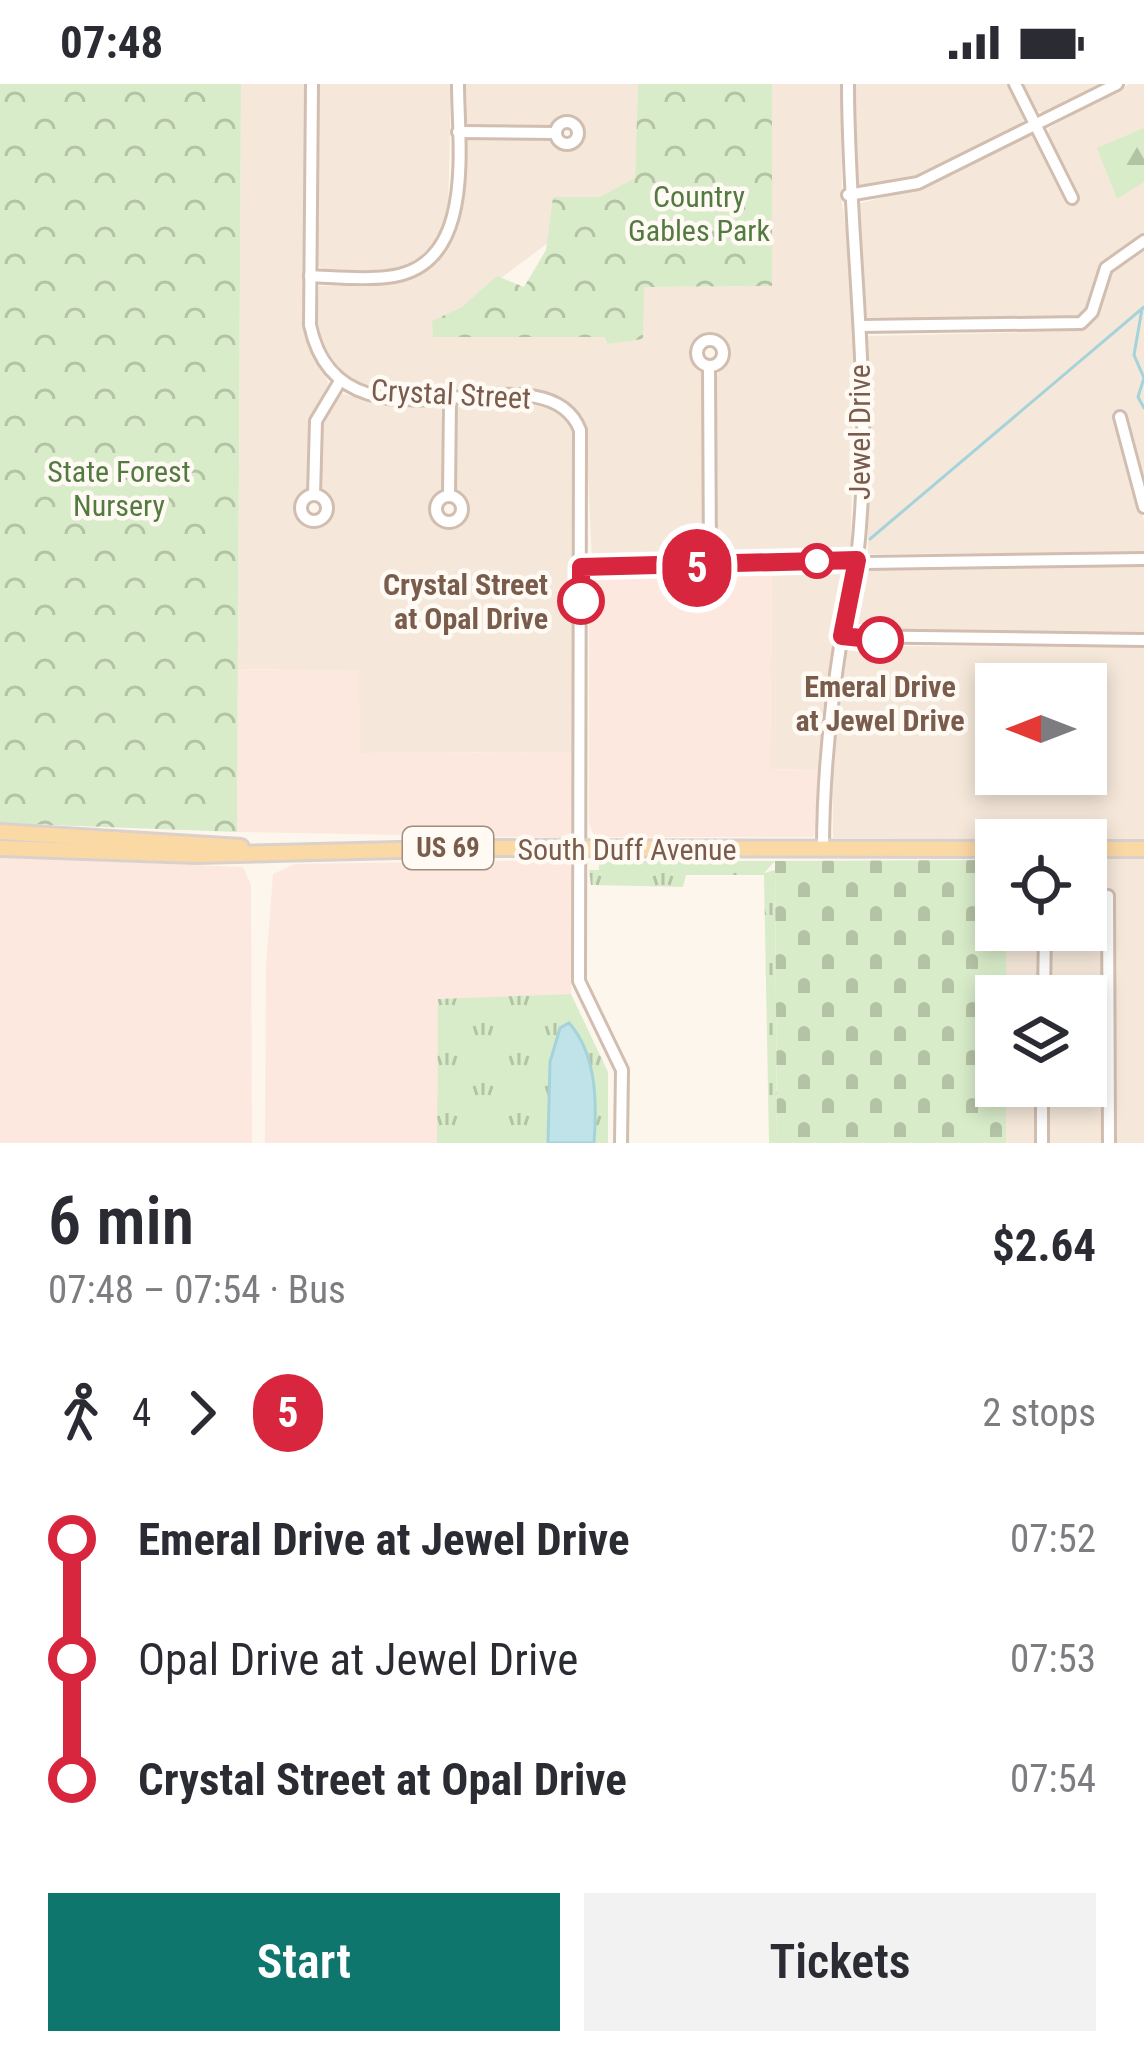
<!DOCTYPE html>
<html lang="en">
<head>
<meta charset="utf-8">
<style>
  :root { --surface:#fff; --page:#f2f2f3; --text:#2b2b33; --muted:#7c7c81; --accent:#0f766e }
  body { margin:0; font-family:"Roboto Condensed",sans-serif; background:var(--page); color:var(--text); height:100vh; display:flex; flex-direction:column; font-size:45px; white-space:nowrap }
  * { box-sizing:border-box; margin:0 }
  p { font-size:39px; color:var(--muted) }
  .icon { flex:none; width:66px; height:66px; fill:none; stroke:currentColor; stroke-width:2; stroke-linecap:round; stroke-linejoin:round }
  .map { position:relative; height:1059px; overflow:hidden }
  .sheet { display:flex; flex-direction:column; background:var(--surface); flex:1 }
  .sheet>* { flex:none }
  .badge { padding:0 24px; border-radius:39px; font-size:42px; line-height:78px }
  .needle { width:78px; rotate:270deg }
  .tools { position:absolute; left:975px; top:579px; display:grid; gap:24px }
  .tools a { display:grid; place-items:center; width:132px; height:132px; border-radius:0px; background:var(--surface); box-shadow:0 6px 18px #0003; font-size:60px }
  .map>.badge { position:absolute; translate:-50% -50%; box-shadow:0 0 0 6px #fff }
  .legs { display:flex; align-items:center; gap:18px; height:132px; padding:0 48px; font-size:39px }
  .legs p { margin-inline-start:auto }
  .overview { display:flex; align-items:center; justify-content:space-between; height:204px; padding:0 48px }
  h1 { font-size:66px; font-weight:600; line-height:90px }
  .cta { display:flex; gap:24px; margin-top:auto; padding:24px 48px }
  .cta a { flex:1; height:138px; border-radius:0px; background:var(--accent); color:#fff; font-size:48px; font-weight:600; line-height:138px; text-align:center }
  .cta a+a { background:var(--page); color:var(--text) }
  ul { padding:0 48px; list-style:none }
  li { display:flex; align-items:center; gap:42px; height:120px; font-size:45px }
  li i { display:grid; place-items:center; width:18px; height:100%; margin:0 15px; background:currentColor }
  li i::after { content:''; width:30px; height:30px; margin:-15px; border:9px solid; border-radius:50%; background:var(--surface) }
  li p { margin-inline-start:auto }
  li:first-child i { background:linear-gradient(#0000 50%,currentColor 0) }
  li:last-child i { background:linear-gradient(currentColor 50%,#0000 0) }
  .status { display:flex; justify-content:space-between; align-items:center; height:84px; padding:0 60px; background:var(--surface); direction:ltr }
  .status svg { height:33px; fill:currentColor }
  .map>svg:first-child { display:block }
  .residential { fill:#f5e8da; fill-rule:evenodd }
  .commercial { fill:#fde8e0 }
  .grass { fill:url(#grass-tufts) }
  .forest { fill:url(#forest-firs) }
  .cemetery { fill:url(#cemetery-stones) }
  .park { fill:url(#park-crowns) }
  .water { fill:#bfe3e8; stroke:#a5d3da; stroke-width:3 }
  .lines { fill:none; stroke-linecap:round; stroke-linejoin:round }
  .stream { stroke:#a5d3da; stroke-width:3 }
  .minor-casing { stroke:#d1beb0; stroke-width:16 }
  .major-casing { stroke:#dad1cd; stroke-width:20 }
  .minor { stroke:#fff; stroke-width:10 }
  .major { stroke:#fbd9a5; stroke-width:14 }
  .line-1-casing { stroke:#fff; stroke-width:27 }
  .line-1 { stroke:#d7263d; stroke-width:18 }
  .stop-1-dot { fill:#fff; stroke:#d7263d; stroke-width:6 }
  .labels { text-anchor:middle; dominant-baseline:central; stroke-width:9; stroke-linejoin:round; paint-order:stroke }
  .shield { fill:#fffaf3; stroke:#a28b7f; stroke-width:3 }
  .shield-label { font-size:27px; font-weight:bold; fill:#7a5c4d }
  .park-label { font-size:30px; fill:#537a41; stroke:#fffaf3 }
  .street-label { font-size:30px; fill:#7a5c4d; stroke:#fffaf3 }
  .stop-label { font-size:30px; font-weight:bold; fill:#7a5c4d; stroke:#fffaf3; text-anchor:end }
</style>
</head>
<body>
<div class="status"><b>07:48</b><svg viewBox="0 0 49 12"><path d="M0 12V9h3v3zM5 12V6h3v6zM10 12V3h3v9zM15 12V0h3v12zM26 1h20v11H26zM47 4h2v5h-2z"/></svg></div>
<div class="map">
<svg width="1144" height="1059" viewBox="0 0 1144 1059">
  <defs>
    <pattern id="grass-tufts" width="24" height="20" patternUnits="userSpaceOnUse" patternTransform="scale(3)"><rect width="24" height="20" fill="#d8ecc9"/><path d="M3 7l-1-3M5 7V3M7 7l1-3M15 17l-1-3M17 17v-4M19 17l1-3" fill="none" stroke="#b4c2a5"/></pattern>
    <pattern id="forest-firs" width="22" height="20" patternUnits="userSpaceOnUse" patternTransform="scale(3)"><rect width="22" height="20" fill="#d8ecc9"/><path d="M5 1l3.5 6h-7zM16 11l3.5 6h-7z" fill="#b4c2a5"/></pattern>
    <pattern id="cemetery-stones" width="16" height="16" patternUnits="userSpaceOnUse" patternTransform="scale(3)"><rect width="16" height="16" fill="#d8ecc9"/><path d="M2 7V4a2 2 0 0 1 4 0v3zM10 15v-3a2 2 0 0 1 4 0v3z" fill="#b4c2a5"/></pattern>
    <pattern id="park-crowns" width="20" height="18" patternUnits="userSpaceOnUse" patternTransform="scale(3)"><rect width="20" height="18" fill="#d8ecc9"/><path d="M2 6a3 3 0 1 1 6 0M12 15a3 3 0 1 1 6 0" fill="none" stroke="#b4c2a5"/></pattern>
  </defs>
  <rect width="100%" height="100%" fill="#fdf6ec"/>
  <!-- residential -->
  <g class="residential">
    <polygon points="241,0 306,0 303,242 311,271 329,299 309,339 308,401 297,422 303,439 316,443 330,432 330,415 320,401 320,347 340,309 374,319 441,323 444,401 431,427 445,443 457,441 468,428 455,400 458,323 548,321 572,341 573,668 359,669 359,587 238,585"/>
    <polygon points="318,0 451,0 448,135 426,171 409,181 373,188 327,188 317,181"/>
    <polygon points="463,0 638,0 635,94 462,223 606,253 606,260 644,203 772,202 772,0 841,0 842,118 854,203 851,468 725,478 717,473 716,294 727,269 714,251 699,254 692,270 703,291 704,465 695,478 592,476 586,349 575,324 558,312 388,308 360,301 337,286 316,245 319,202 392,199 431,182 459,140 467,55 545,54 569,65 583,55 583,45 571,33 545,45 472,45 463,33"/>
    <polygon points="853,0 1013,0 1026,32 1019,43 933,87 863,104 853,97"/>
    <polygon points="1023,0 1105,0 1047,29 1037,27"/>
    <polygon points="1129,0 1144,0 1144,151 1100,184 1089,223 1080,233 1068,238 867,233 857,120 926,102 1031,50 1076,111 1048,53 1049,44"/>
    <polygon points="1144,164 1144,402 1123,327 1115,330 1144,436 1144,468 868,470 868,252 1079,247 1101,225 1109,189"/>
    <polygon points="1144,481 1144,552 855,548 852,540 866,484"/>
    <polygon points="844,484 849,491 819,686 770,685 772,486"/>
    <path d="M 848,562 L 1144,563 L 1144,757 L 833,754 L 832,667 ZM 996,600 L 1086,600 L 1086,690 L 996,690 Z"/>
    <polygon points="1086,775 1144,775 1144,1059 1006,1059 1006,1002 1086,1002 1086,912 1006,912 1006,846 1086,846"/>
  </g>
  <!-- commercial -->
  <g class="commercial">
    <polygon points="772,486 770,685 819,686 814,753 595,753 589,740 589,496 598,490"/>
    <polygon points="238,585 359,587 360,669 573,668 572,748 560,754 237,748"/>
    <polygon points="0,773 243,783 251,801 252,1059 0,1059"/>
    <polygon points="560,776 569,778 573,788 571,910 438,916 437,1059 265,1059 266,882 273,790 295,780"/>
  </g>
  <!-- grass -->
  <g class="grass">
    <polygon points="599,777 775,777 764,789 775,786 777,1059 769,1059 764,791 686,791 683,803 591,801 589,786 599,786"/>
    <polygon points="571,910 608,988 608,1059 437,1059 438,915"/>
  </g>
  <!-- forest -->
  <polygon class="forest" points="1144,44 1144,98 1117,115 1097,64"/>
  <!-- cemetery -->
  <polygon class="cemetery" points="996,776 996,846 1006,846 1006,912 996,912 996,1002 1006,1002 1006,1059 777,1059 775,777"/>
  <!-- park -->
  <g class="park">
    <polygon points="0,0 241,0 237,748 0,739"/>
    <polygon points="638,0 772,0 772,202 644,203 643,255 607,260 605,253 433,253 432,237 462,223 497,192 524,203 546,166 553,113 600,113 635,94"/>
  </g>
  <!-- water -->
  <path class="water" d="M 569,939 C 597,970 597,1019 594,1059 L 548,1059 L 550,978 L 560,944 Z"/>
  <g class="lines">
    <!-- stream -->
    <g class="stream">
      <polyline points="1142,225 1134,271 1144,294 1138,313 1144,324"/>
      <polyline points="870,455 1144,223"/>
    </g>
    <defs>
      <g id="minor">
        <path d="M 312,0 L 310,241 C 341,389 543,254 580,346 L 579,897 L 622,986 L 621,1059"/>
        <polyline points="1015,0 1072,114"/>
        <circle cx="567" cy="49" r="11"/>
        <polyline points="458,48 556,49"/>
        <polyline points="848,111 918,99 1117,0"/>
        <path d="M 310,192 C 335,193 362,196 387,193 C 477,184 458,63 458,0"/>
        <polyline points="860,242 1081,239 1092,228 1106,184 1144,157"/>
        <circle cx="710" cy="269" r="13"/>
        <polyline points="709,282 710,483"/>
        <polyline points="1120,333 1144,423"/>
        <circle cx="314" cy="424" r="13"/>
        <polyline points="314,411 316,337 340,297"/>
        <circle cx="449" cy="425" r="13"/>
        <polyline points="449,412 450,314"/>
        <polyline points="582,483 1144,475"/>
        <polyline points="842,552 1144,556"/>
        <path d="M 823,765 C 823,695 830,626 841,556 C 845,529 854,502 857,475 C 875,317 848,158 848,0"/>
        <polyline points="1086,813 1108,812 1109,1059"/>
        <polyline points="1044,912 1045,846"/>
        <polyline points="1042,1059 1042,1002"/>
      </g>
      <g id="major">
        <polyline points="0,748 241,763"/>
        <polyline points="0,764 196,771 481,764 996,765"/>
        <polyline points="1086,765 1144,765"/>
      </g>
    </defs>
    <!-- minor casing -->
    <use href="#minor" class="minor-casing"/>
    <!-- major casing -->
    <use href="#major" class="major-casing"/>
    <!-- minor -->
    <use href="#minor" class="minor"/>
    <!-- major -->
    <use href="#major" class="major"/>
  </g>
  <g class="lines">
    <defs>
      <polyline id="line-1" points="581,517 581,483 857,476 842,552 880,556"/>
    </defs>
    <!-- line-1 casing -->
    <use href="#line-1" class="line-1-casing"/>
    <!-- line-1 -->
    <use href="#line-1" class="line-1"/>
  </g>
  <!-- markers -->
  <g class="stop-1-dot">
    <circle cx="817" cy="477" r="15"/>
    <circle cx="581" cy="517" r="21"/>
    <circle cx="880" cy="556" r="21"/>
  </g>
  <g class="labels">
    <!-- shield labels -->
    <rect class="shield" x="403" y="743" width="90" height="42" rx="9"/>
    <g class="shield-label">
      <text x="448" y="764">US 69</text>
    </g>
    <!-- park labels -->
    <g class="park-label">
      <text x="699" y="112">Country<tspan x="699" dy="34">Gables Park</tspan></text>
      <text x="119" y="387">State Forest<tspan x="119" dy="34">Nursery</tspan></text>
    </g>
    <!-- street labels -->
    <g class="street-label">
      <text transform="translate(451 310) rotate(3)">Crystal Street</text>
      <text transform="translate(859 348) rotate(-90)">Jewel Drive</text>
      <text x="627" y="765">South Duff Avenue</text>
    </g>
    <!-- stop labels -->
    <g class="stop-label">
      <text x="548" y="500">Crystal Street<tspan x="548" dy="34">at Opal Drive</tspan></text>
      <text x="880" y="602" text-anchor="middle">Emeral Drive<tspan x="880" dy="34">at Jewel Drive</tspan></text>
    </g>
  </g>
</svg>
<div class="tools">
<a><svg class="needle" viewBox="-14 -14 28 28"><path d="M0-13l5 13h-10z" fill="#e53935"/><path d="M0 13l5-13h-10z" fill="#7c7c81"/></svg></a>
<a><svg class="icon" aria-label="locate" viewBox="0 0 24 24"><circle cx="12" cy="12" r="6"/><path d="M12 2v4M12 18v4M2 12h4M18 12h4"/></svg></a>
<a><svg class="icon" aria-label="layers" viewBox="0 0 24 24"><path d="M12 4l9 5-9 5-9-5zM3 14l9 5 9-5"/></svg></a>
</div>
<b class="badge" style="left:697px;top:484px;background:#d7263d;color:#fff">5</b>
</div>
<section class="sheet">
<div class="overview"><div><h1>6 min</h1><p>07:48 – 07:54 · Bus</p></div><b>$2.64</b></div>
<div class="legs"><svg class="icon" aria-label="walk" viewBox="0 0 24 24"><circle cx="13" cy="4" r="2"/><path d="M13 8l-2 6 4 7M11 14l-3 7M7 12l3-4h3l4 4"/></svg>4<svg class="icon" aria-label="forward" viewBox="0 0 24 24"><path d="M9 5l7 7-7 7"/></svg><b class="badge" style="background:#d7263d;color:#fff">5</b><p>2 stops</p></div>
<ul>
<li><i style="color:#d7263d"></i><b>Emeral Drive at Jewel Drive</b><p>07:52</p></li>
<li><i style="color:#d7263d"></i><span>Opal Drive at Jewel Drive</span><p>07:53</p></li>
<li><i style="color:#d7263d"></i><b>Crystal Street at Opal Drive</b><p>07:54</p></li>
</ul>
<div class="cta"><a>Start</a><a>Tickets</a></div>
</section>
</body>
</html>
